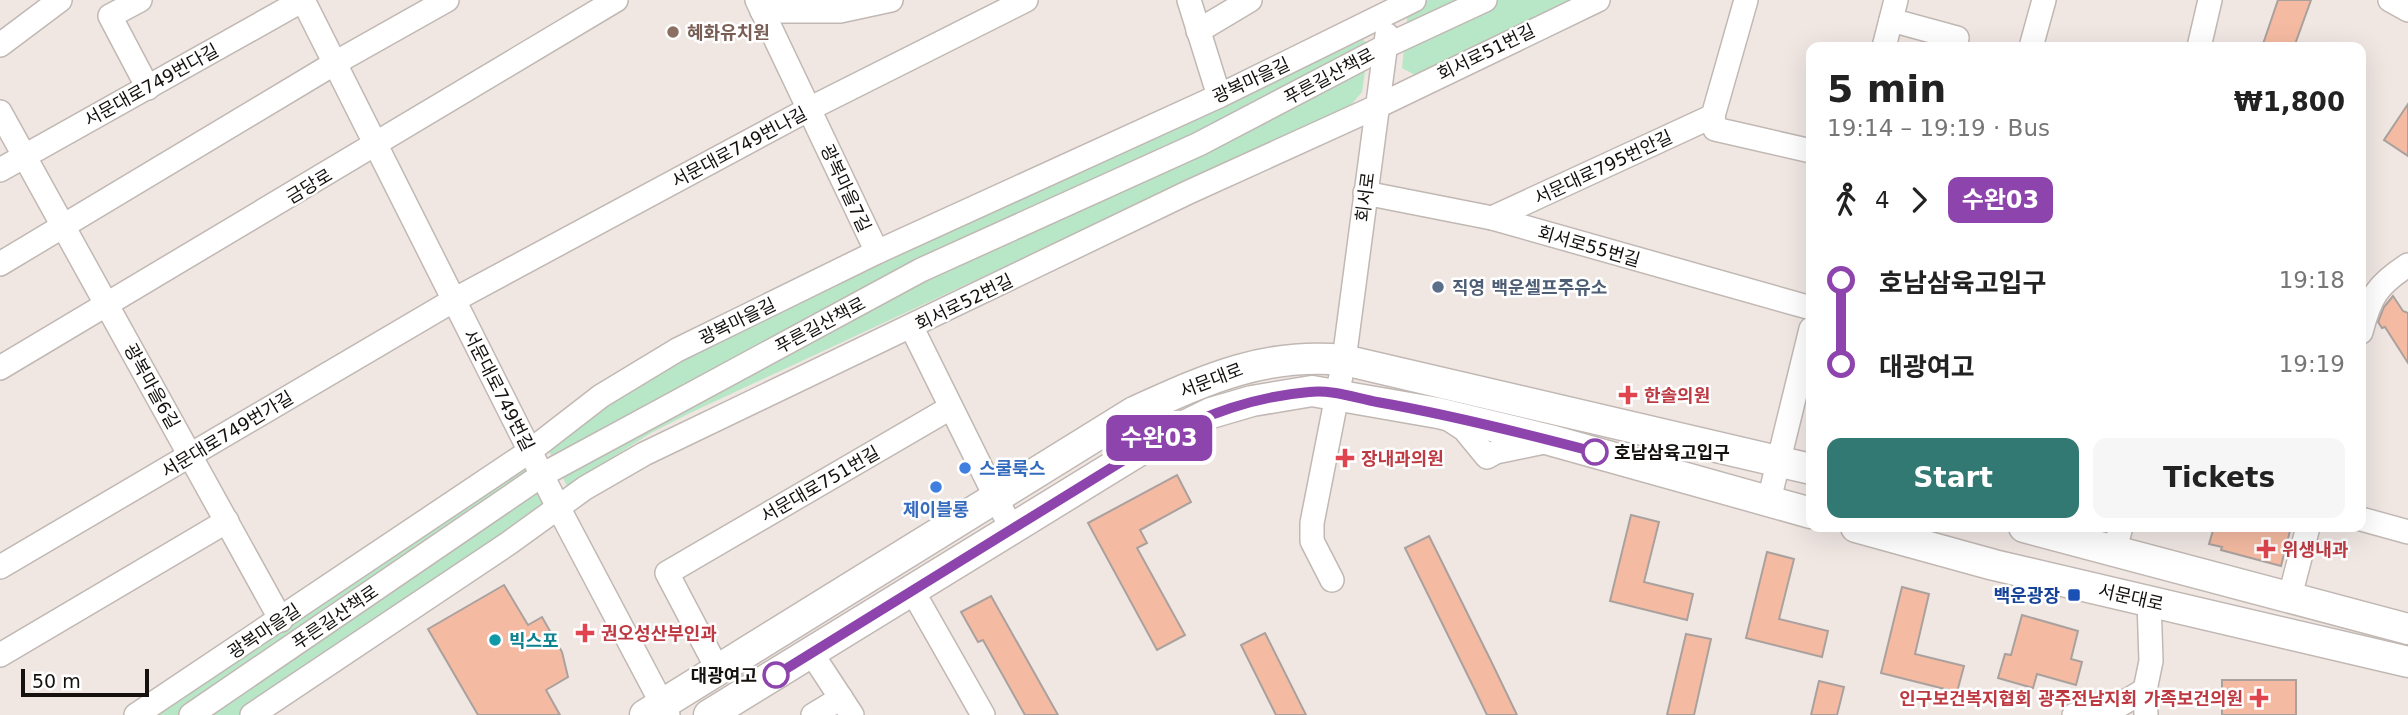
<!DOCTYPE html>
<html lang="en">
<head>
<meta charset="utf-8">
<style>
  :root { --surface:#fff; --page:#f6f6f6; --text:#222; --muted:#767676; --accent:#317972 }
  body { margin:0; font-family:"DejaVu Sans","Noto Sans KR",sans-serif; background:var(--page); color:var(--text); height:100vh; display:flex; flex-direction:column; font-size:26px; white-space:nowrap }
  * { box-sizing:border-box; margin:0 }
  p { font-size:23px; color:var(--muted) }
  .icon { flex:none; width:38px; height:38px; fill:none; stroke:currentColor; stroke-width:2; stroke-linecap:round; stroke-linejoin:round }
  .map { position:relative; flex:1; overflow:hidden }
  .panel { position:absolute; left:1806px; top:42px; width:560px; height:490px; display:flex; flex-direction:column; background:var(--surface); border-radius:14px; box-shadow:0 7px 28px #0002 }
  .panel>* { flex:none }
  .badge { padding:0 14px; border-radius:10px; font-size:24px; line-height:46px }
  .scale { position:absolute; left:21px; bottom:18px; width:128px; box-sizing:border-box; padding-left:7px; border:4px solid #14110f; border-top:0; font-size:19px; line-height:24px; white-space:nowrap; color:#14110f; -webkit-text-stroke:5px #fff; paint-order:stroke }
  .map>.badge { position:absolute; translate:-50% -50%; box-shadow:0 0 0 4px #fff }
  .legs { display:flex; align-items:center; gap:10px; height:77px; padding:0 21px; font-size:23px }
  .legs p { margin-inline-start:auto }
  .head { display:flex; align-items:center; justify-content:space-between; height:119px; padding:0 21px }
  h1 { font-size:38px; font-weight:800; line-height:52px }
  .action { display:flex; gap:14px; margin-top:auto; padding:14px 21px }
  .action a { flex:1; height:80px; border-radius:14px; background:var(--accent); color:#fff; font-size:28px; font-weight:800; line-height:80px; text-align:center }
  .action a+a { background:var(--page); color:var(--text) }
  ul { padding:0 21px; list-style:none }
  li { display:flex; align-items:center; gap:24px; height:84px; font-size:26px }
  li i { display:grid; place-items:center; width:10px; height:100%; margin:0 9px; background:currentColor }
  li i::after { content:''; width:18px; height:18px; margin:-9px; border:5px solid; border-radius:50%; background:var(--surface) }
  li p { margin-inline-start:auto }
  li:first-child i { background:linear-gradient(#0000 50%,currentColor 0) }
  li:last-child i { background:linear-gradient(currentColor 50%,#0000 0) }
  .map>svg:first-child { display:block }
  .green { fill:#b7e7c6 }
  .building { fill:#f5bba2; stroke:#aaa19e; stroke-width:2 }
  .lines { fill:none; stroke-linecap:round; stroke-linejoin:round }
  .minor-casing { stroke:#c1b8b4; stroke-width:26 }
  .major-casing { stroke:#c1b8b4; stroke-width:33 }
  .minor { stroke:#fff; stroke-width:23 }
  .major { stroke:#fff; stroke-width:30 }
  .line-1-casing { stroke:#fff; stroke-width:16 }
  .line-1 { stroke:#8e44ad; stroke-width:10 }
  .education-dot { fill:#8d6e63; stroke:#fff; stroke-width:2.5 }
  .service-dot { fill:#5c6f8a; stroke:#fff; stroke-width:2.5 }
  .health-dot { fill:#e0444e; stroke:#fff; stroke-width:2.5 }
  .stop-1-dot { fill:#fff; stroke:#8e44ad; stroke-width:3.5 }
  .shop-dot { fill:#3f7fe0; stroke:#fff; stroke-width:2.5 }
  .transit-dot { fill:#1a4fb4; stroke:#fff; stroke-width:2.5 }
  .culture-dot { fill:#0f9aa8; stroke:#fff; stroke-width:2.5 }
  .labels { text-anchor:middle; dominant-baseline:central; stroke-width:5; stroke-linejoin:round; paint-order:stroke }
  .education-label { font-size:18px; font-weight:bold; fill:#785e54; stroke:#fff; text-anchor:start }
  .street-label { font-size:18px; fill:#14110f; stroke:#fff }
  .service-label { font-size:18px; font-weight:bold; fill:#4e5e75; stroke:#fff; text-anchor:start }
  .health-label { font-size:18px; font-weight:bold; fill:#be3a42; stroke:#fff; text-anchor:start }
  .stop-label { font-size:18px; font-weight:bold; fill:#14110f; stroke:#fff; text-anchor:start }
  .shop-label { font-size:18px; font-weight:bold; fill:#366cbe; stroke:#fff; text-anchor:start }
  .transit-label { font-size:18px; font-weight:bold; fill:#164399; stroke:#fff; text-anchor:end }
  .culture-label { font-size:18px; font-weight:bold; fill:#0d838f; stroke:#fff; text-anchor:start }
</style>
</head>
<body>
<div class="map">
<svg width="2408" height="715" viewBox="0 0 2408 715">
  <rect width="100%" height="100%" fill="#f0e7e3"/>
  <!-- green -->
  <g class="green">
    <polygon points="1428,0 1570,0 1415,75 1402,68 1408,9"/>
    <polygon points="1363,40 1369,44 1362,92 1351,105 690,413 651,433 567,486 548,449 614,398 685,355"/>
    <polygon points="526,461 550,505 240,715 155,715"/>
  </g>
  <!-- building -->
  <g class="building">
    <polygon points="2278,0 2311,0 2294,47 2262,47"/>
    <polygon points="2408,104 2408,156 2384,140"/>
    <polygon points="2393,296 2403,311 2408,313 2408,363 2385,327 2382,328 2378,322 2384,307"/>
    <polygon points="1177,475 1191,502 1140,530 1147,543 1137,548 1185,635 1157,650 1088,523"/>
    <polygon points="1631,515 1659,522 1644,582 1693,594 1687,620 1610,601"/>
    <polygon points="2214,527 2291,527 2281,566 2221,550 2222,547 2209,544"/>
    <polygon points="1429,536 1491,661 1517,715 1487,715 1474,688 1405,548"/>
    <polygon points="1767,552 1794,559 1779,619 1828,631 1822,657 1746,638"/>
    <polygon points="504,585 528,625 542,617 562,652 568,677 546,690 560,715 478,715 428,629"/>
    <polygon points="1902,587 1929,594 1915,654 1964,666 1957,692 1881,673"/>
    <polygon points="991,596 1058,715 1025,715 983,640 978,642 961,612"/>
    <polygon points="2022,615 2078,631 2071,659 2082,662 2076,685 2037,674 2033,688 1998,678 2005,654 2011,655"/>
    <polygon points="1265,633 1306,715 1276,715 1241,645"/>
    <polygon points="1686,634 1711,639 1694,715 1667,715"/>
    <rect x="2222" y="680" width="74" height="35"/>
    <polygon points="1819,681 1844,687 1837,715 1811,715"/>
  </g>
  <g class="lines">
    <defs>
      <g id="minor">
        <polyline points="140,0 110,16 148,88"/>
        <polyline points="303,0 558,507 668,715"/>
        <polyline points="757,0 877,252"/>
        <polyline points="1189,0 1219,96"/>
        <polyline points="2390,0 2408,10"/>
        <polyline points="762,11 840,11 891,0"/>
        <polyline points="1891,20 1957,38"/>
        <polyline points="1198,31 1250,0"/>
        <polyline points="0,45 60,0"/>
        <polyline points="1884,47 1896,0"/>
        <polyline points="2031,47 2044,0"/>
        <polyline points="2199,47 2210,0"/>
        <polyline points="0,112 281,620"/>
        <polyline points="1713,116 1715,129 1811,151"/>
        <polyline points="0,170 303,0"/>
        <polyline points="1365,193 1492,218 1811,308"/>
        <polyline points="1492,218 1713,116 1746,0"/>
        <polyline points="0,264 335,63 447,0"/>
        <polyline points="912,328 1011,528"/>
        <path d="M 2361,332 C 2370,297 2377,285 2408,265"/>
        <polyline points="0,368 616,0"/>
        <polyline points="1447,418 1464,429 1487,457 1496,452 1544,442"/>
        <polyline points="1769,500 1811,329"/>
        <polyline points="2361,519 2408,532"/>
        <polyline points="2114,552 2121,527"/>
        <polyline points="0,567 454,300 809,109 1026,0"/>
        <polyline points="1332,580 1312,541 1312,523 1344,360 1387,35"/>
        <polyline points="912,590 983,715"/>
        <polyline points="2290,596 2308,527"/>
        <polyline points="812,654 852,715"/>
        <polyline points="0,655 227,521"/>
        <polyline points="718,670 667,573 950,408"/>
        <polyline points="136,715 530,451 601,396 677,350 877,252 1219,96 1414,0"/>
        <polyline points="191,715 542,475 921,270 1199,144 1386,46 1485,0"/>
        <polyline points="252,715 509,543 585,488 644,454 1189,192 1376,107 1598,0"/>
        <polyline points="813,715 841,698"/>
        <polyline points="2074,715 2118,706 2145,690"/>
        <polyline points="2146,715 2145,690 2151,661 2149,601"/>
      </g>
      <g id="major">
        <polyline points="1856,527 1994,565 2408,662"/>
        <polyline points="2024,527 2408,629"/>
        <path d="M 645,715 L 1134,412 C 1205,380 1264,352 1344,360 L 1811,469"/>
        <polyline points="709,715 1158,439 1211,413 1252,401 1312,391 1438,413 1550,440 1811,513"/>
      </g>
    </defs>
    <!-- minor casing -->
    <use href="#minor" class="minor-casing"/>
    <!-- major casing -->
    <use href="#major" class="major-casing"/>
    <!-- minor -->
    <use href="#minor" class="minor"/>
    <!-- major -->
    <use href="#major" class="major"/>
  </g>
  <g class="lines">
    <defs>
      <path id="line-1" d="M 776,675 L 1158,439 C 1208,414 1252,397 1309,392 C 1330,389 1356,398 1377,402 C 1451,415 1523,433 1595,452"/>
    </defs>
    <!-- line-1 casing -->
    <use href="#line-1" class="line-1-casing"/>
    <!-- line-1 -->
    <use href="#line-1" class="line-1"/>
  </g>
  <!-- markers -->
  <circle class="education-dot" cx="673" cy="32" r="7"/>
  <circle class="service-dot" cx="1438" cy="287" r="7"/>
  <g class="health-dot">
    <path d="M1624.5 384.5h7v7h7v7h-7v7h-7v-7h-7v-7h7z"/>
    <path d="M1341.5 447.5h7v7h7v7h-7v7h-7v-7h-7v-7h7z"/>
    <path d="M2262.5 538.5h7v7h7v7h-7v7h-7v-7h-7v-7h7z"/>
    <path d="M581.5 622.5h7v7h7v7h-7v7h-7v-7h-7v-7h7z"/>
    <path d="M2255.5 687.5h7v7h7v7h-7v7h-7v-7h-7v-7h7z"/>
  </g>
  <g class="stop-1-dot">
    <circle cx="1595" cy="452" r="12"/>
    <circle cx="776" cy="675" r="12"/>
  </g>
  <g class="shop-dot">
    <circle cx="965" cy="468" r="7"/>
    <circle cx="936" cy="487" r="7"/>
  </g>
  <rect class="transit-dot" x="2067" y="588" width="14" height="14" rx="3.5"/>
  <circle class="culture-dot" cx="495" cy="640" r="7"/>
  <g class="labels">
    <!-- education labels -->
    <g class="education-label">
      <text x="687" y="32">혜화유치원</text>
    </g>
    <!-- street labels -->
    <g class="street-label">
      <text transform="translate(1486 52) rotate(-26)">회서로51번길</text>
      <text transform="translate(1329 76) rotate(-28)">푸른길산책로</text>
      <text transform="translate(1251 80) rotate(-25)">광복마을길</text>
      <text transform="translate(151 85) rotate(-29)">서문대로749번다길</text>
      <text transform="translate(739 147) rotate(-28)">서문대로749번나길</text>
      <text transform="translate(1603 167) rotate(-25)">서문대로795번안길</text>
      <text transform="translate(309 186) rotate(-31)">금당로</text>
      <text transform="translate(846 188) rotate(65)">광복마을7길</text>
      <text transform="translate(1365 197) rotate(-83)">회서로</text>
      <text transform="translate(1589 246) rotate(16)">회서로55번길</text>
      <text transform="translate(964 302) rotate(-26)">회서로52번길</text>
      <text transform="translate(737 321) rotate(-26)">광복마을길</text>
      <text transform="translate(820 325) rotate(-28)">푸른길산책로</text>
      <text transform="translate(1211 380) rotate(-21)">서문대로</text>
      <text transform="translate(152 386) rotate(61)">광복마을6길</text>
      <text transform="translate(499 390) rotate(63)">서문대로749번길</text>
      <text transform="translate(227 434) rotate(-31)">서문대로749번가길</text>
      <text transform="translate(820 484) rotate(-30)">서문대로751번길</text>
      <text transform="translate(2131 597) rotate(13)">서문대로</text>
      <text transform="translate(335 617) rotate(-34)">푸른길산책로</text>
      <text transform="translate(264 631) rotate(-34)">광복마을길</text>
    </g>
    <!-- service labels -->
    <g class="service-label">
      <text x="1452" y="287">직영 백운셀프주유소</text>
    </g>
    <!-- health labels -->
    <g class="health-label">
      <text x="1644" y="395">한솔의원</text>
      <text x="1361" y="458">장내과의원</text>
      <text x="2282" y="549">위생내과</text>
      <text x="601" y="633">권오성산부인과</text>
      <text x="2243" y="698" text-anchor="end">인구보건복지협회 광주전남지회 가족보건의원</text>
    </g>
    <!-- stop labels -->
    <g class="stop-label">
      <text x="1614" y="452">호남삼육고입구</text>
      <text x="757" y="675" text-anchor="end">대광여고</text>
    </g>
    <!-- shop labels -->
    <g class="shop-label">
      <text x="979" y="468">스쿨룩스</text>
      <text x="936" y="509" text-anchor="middle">제이블롱</text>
    </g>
    <!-- transit labels -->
    <g class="transit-label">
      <text x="2060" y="595">백운광장</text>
    </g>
    <!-- culture labels -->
    <g class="culture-label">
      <text x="509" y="640">빅스포</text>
    </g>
  </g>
</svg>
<div class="scale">50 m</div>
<b class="badge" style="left:1159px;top:438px;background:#8e44ad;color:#fff">수완03</b>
<section class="panel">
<div class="head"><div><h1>5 min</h1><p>19:14 – 19:19 · Bus</p></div><b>₩1,800</b></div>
<div class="legs"><svg class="icon" aria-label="walk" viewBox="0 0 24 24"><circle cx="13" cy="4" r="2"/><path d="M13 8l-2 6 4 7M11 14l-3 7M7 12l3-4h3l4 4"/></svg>4<svg class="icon" aria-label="forward" viewBox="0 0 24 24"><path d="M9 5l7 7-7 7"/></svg><b class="badge" style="background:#8e44ad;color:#fff">수완03</b></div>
<ul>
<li><i style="color:#8e44ad"></i><b>호남삼육고입구</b><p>19:18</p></li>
<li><i style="color:#8e44ad"></i><b>대광여고</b><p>19:19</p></li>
</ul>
<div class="action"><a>Start</a><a>Tickets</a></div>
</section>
</div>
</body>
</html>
